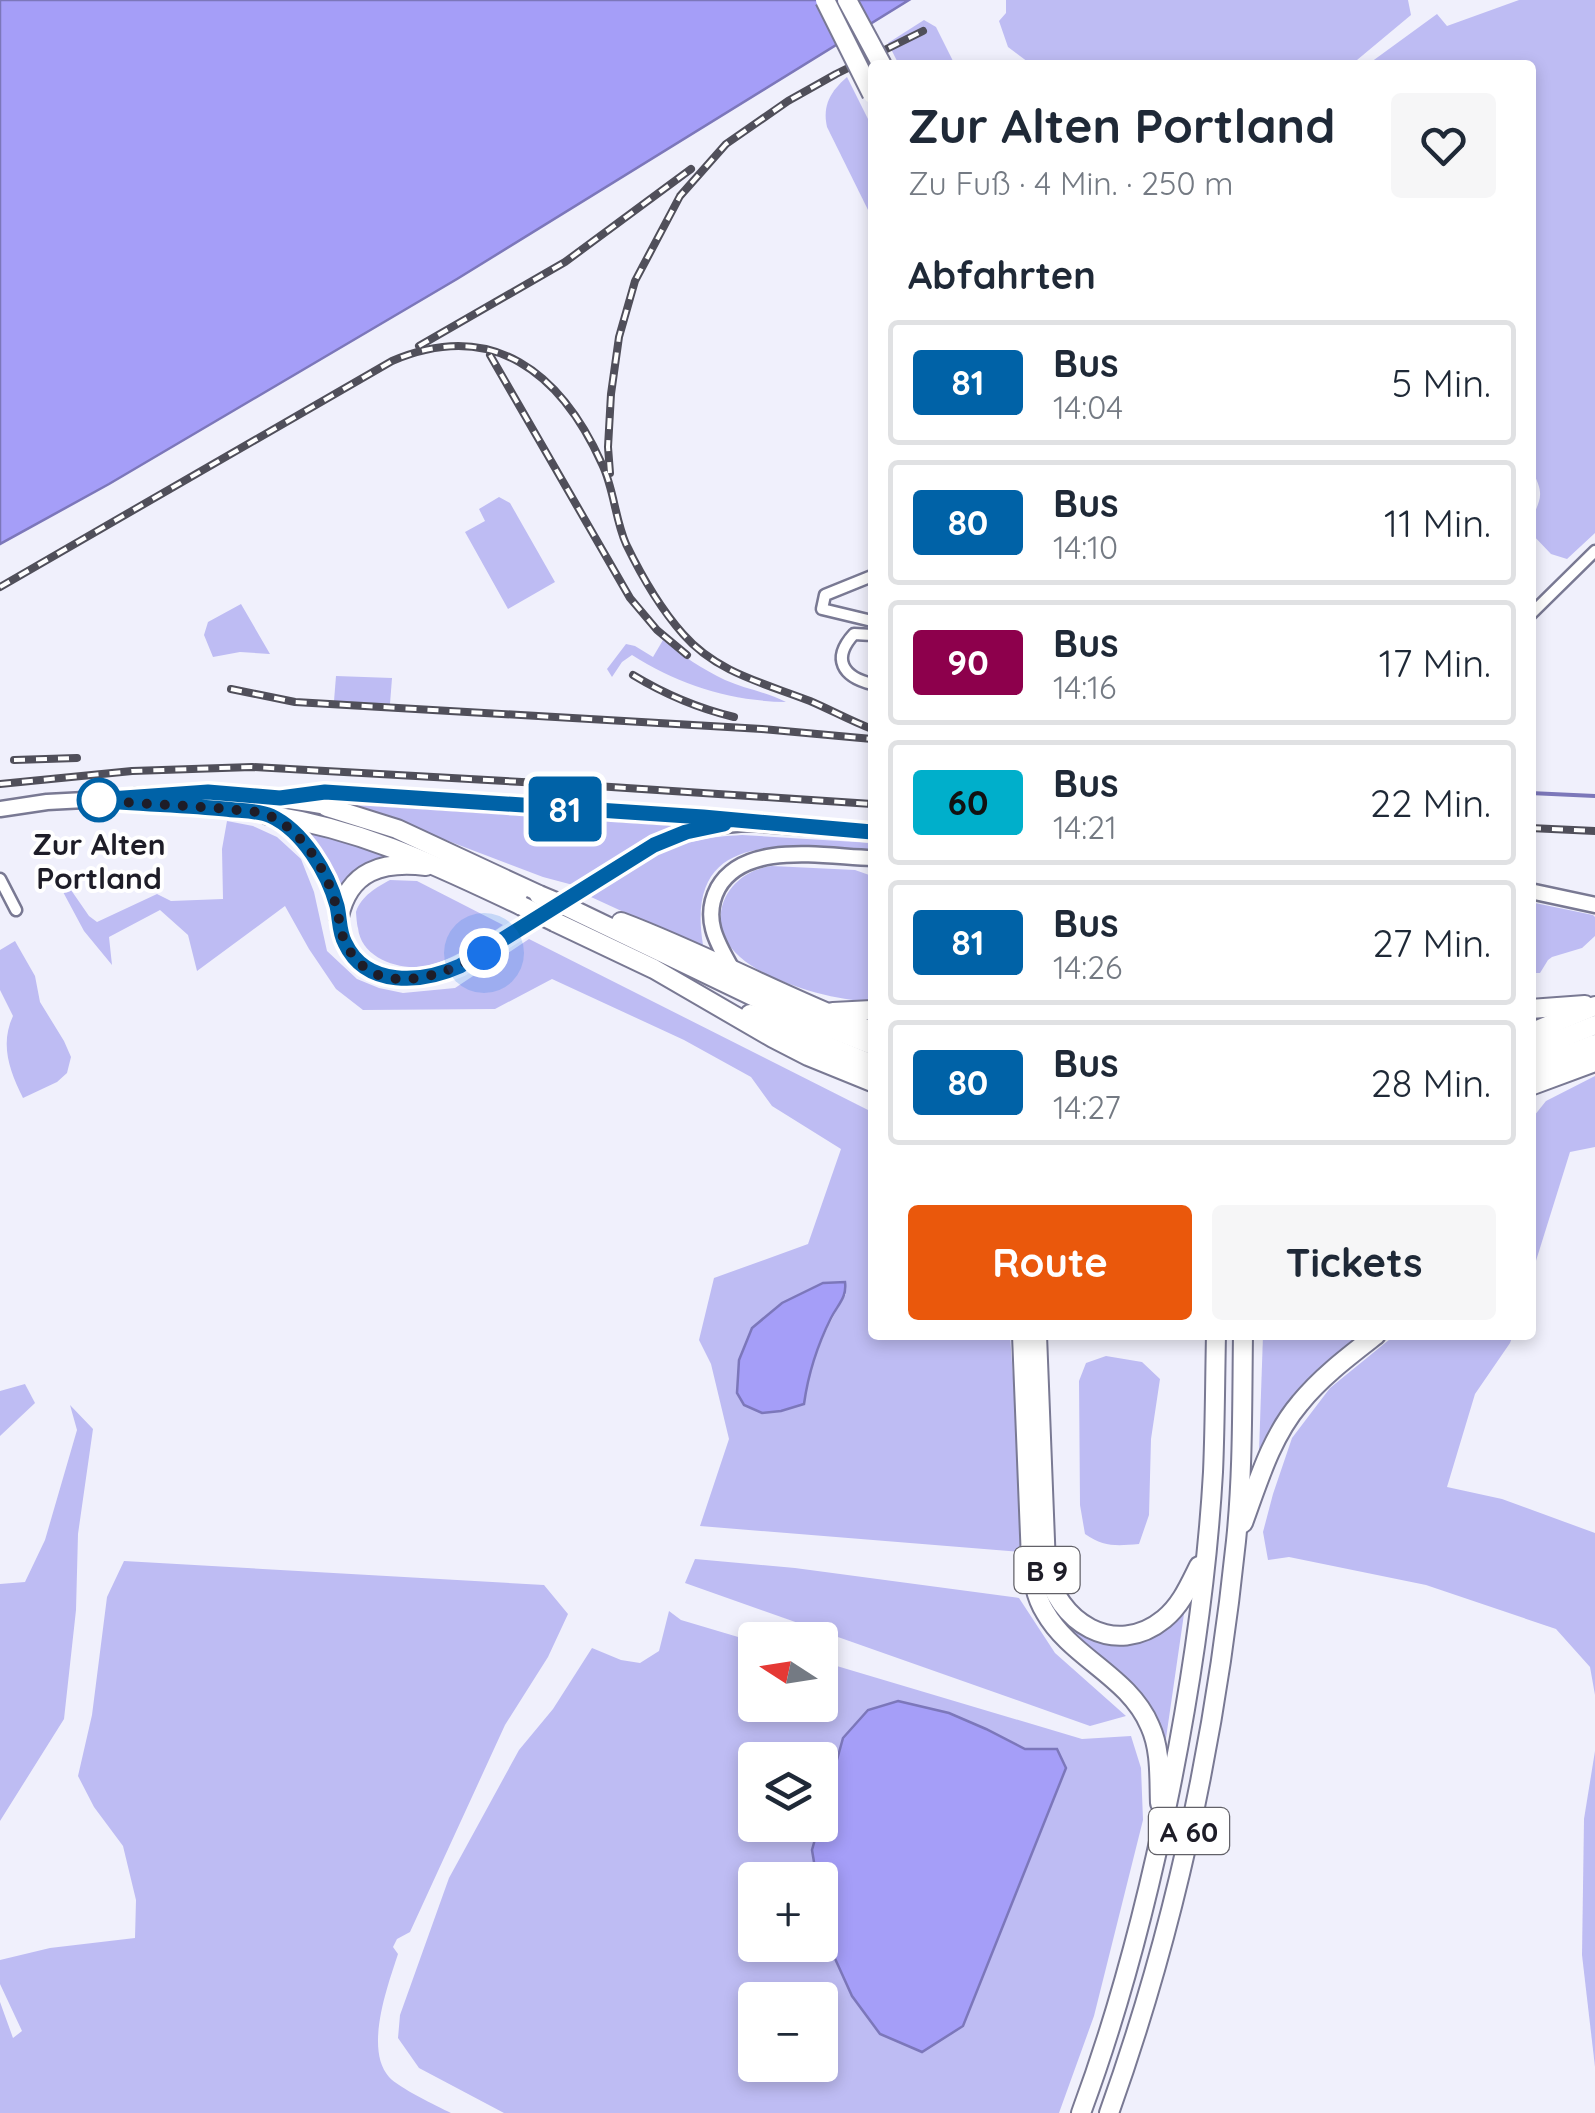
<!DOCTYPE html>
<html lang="de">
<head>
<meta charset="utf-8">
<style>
  :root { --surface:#fff; --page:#f6f6f7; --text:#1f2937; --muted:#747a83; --line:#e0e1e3; --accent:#ea580c }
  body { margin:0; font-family:Quicksand,sans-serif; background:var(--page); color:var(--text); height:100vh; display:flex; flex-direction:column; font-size:38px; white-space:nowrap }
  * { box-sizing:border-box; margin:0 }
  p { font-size:32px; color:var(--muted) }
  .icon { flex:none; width:55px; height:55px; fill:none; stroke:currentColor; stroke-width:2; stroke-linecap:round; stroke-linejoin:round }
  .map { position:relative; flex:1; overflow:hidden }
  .drawer { position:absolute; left:868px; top:60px; width:668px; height:1280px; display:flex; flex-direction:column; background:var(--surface); border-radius:10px; box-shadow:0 5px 15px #0003 }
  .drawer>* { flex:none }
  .badge { padding:0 20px; border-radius:8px; font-size:35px; line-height:65px }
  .needle { width:65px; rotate:282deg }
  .tools { position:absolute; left:738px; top:1622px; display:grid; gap:20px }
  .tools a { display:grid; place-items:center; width:100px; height:100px; border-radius:10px; background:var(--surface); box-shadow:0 5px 15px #0003; font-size:50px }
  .you { position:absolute; width:50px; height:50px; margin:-25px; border:8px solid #fff; border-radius:50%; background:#1a73e8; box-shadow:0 0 0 15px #1a73e833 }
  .map>.badge { position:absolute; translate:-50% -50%; box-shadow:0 0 0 5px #fff }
  h2 { padding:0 40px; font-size:38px; line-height:90px }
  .round { display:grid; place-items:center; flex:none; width:105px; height:105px; border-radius:10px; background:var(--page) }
  .headline { display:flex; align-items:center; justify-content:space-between; height:170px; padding:0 40px }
  h1 { font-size:48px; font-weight:700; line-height:75px }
  .primary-button { display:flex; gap:20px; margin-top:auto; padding:20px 40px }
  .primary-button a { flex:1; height:115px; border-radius:10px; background:var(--accent); color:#fff; font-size:40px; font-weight:700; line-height:115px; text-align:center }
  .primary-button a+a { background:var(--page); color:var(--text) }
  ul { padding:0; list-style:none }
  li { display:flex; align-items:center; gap:30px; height:125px; margin:0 20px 15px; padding:0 20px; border:5px solid var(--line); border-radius:10px }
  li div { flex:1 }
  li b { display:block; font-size:38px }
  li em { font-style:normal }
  li .badge { min-width:110px; font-weight:700; text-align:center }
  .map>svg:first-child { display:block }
  .green { fill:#bebcf3; fill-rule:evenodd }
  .water { fill:#a59ef8; stroke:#7c77ba; stroke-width:2.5 }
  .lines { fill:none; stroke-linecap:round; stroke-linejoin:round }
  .stream { stroke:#7c77ba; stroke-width:4 }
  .street-casing { stroke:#797993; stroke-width:15 }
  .secondary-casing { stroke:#797993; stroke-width:19 }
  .highway-casing { stroke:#797993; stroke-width:22 }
  .street { stroke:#fff; stroke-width:10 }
  .secondary { stroke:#fff; stroke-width:14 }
  .highway { stroke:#fff; stroke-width:18 }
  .rail-casing { stroke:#504f5a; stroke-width:8 }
  .rail { stroke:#fff; stroke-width:4; stroke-dasharray:11; stroke-linecap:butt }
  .highway-bridge-casing { stroke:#797993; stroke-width:22; stroke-linecap:butt }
  .highway-bridge { stroke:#fff; stroke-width:18 }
  .line-casing { stroke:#fff; stroke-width:22 }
  .line { stroke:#0062a7; stroke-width:15 }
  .walk { stroke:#1e1d28; stroke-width:10; stroke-dasharray:0 18 }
  .stop-dot { fill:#fff; stroke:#0062a7; stroke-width:5 }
  .labels { text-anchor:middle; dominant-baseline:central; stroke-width:8; stroke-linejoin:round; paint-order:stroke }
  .shield { fill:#fff; stroke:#626168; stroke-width:2.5 }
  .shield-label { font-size:28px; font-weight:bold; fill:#1e1d28 }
  .stop-label { font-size:30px; font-weight:bold; fill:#1e1d28; stroke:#fff }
</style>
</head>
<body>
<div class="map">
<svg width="1595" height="2113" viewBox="0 0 1595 2113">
  <rect width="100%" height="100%" fill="#f0f0fc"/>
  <!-- green -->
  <g class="green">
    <polygon points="1006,0 1408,0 1411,15 1351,65 1032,65 1008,47 999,21 1006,13"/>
    <path d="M 1519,0 L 1595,0 L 1595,533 L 1567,559 L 1551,554 L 1530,532 C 1535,498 1550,502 1530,467 L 1530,65 L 1367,65 L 1437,14 L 1447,26 Z"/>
    <polygon points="924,20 936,27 955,65 899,65 888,43"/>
    <path d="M 847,77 L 872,127 L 872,218 L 827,127 C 822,105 831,91 847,77 Z"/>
    <polygon points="499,497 510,503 555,582 508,609 465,532 485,521 479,509"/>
    <polygon points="241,604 270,654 240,652 213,657 204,635 208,622"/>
    <path d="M 663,640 C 683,656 702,669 725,680 C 745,689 767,692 786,702 C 730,701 679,685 632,655 L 622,662 L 612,677 L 607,669 L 626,644 L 635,646 L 653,657 Z"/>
    <polygon points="336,676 392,678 390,704 334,701"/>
    <polygon points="354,805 455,808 675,822 675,828 647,840 573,885 543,877 409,826 354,808"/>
    <path d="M 227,821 L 253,826 L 277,837 L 301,859 L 314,892 L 327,951 L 357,979 L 379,988 L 403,993 L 455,988 L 529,939 L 872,1112 L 872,1335 L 1010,1335 L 1021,1489 L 1021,1552 L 700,1526 L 729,1439 L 711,1364 L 699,1340 L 714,1278 L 808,1244 L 841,1149 L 772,1106 L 751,1077 L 684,1040 L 552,979 L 495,1009 L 363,1010 L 336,989 L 309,949 L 285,906 L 197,971 L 188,935 L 160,910 L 109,937 L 112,965 L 84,931 L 62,890 L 71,890 L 89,916 L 97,922 L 157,894 L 171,901 L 223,899 L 222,849 ZM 846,1294 C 826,1327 809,1365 804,1404 L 782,1303 Z"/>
    <polygon points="302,829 324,833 389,855 360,868 339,893 300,832"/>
    <path d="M 742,835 L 872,843 L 872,852 C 794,848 683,823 703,945 L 700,947 L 591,897 C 621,874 658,850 695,841 C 710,837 726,836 742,835 Z"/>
    <path d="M 772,866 L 855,870 L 872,876 L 872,1001 C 835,1002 768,982 740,957 C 702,924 724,872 772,866 Z"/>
    <path d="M 390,880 L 417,881 L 503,925 C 480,941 454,960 426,966 C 399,971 361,958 358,928 C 357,926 356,913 356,912 C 361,896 377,887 390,880 Z"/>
    <polygon points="1530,902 1593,915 1595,917 1595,936 1582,948 1552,957 1548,960 1540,973 1534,973 1534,960 1530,958"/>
    <path d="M 15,941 L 35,976 L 40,1002 L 64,1041 L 71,1057 L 67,1073 L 57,1082 L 23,1098 C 9,1070 0,1044 13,1016 L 0,990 L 0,950 Z"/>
    <polygon points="1595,1076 1595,1147 1570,1152 1530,1280 1530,1121 1546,1101"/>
    <polygon points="1263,1335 1367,1335 1264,1454 1259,1452"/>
    <polygon points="1395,1335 1513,1335 1510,1343 1475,1394 1447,1487 1502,1499 1595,1533 1595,1695 1590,1667 1556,1629 1426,1585 1289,1557 1268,1560 1263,1532 1273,1494 1292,1438 1330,1388"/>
    <path d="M 1106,1356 L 1142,1362 L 1160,1379 L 1151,1439 L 1149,1515 L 1139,1544 C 1116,1546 1104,1547 1085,1534 L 1080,1505 L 1079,1381 L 1086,1363 Z"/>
    <polygon points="25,1384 35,1403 0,1436 0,1391"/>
    <polygon points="70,1405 93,1429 78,1534 76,1610 64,1719 0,1821 0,1584 25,1582 45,1540 77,1430"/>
    <polygon points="695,1559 795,1568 1019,1598 1055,1653 1126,1716 1090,1726 685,1583"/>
    <path d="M 124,1561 L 544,1585 L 568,1614 L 548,1657 L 505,1725 L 410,1932 L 397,1939 L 393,1947 L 398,1954 C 388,1985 364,2049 389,2077 C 399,2088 437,2106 451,2113 L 0,2113 L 0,2002 L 13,2038 L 22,2031 L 0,1984 L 0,1960 L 50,1948 L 135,1938 L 136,1900 L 123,1846 L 94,1807 L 78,1776 L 92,1715 L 107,1597 Z"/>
    <polygon points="1041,1564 1098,1639 1185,1607 1164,1752 1072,1636 1044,1597"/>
    <path d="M 669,1611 L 681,1620 L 755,1642 L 755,1705 L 820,1705 L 820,1661 L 1082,1739 L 1131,1736 L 1141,1768 L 1143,1820 L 1094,2016 L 1059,2113 L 504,2113 L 419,2068 L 398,2038 L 400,2015 L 449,1878 L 519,1750 L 553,1709 L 592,1648 L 621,1660 L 640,1663 L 659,1651 ZM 898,1701 L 949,1713 L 986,1729 L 1025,1749 L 827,1941 L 820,1896 L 820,1945 L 755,1945 L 755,1880 L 817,1880 L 812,1850 L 819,1825 L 755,1825 L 755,1760 L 820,1760 L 820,1822 L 843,1738 L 868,1710 ZM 755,2000 L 820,2000 L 820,2065 L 755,2065 Z"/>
    <polygon points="1595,1751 1595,2067 1582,1955 1584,1819"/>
  </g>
  <!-- water -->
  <g class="water">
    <polygon points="0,0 909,0 457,279 109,484 0,544"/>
    <path d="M 845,1282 C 847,1298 838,1304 831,1318 C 818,1344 808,1375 804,1404 L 781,1411 L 762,1413 L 744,1405 L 737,1393 L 739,1360 L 752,1328 L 782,1303 L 823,1283 Z"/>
    <polygon points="898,1701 949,1713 986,1729 1025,1749 1057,1749 1066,1768 963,2026 922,2052 880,2034 852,1996 827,1941 820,1896 820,1880 817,1880 812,1850 843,1738 868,1710"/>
  </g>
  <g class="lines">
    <!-- stream -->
    <polyline class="stream" points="1530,793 1595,796"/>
    <defs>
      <g id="street">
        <polyline points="872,576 825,595 822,609 872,621"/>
        <polyline points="1530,615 1595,551"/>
        <path d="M 872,635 L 854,634 C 831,659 843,677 872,684"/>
        <polyline points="0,879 16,910"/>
      </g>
      <g id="secondary">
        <path d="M 135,796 C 205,791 258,795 327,807 L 337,804"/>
        <polyline points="281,799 325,793 718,819"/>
        <path d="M 96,800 C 139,804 182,805 225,809 C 239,811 258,810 271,816 C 303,832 328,873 337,906 C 340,919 339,932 345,943 C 367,988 421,983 459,966 L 654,845 C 688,830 718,824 754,823"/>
        <polyline points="0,809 47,802 104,799"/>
        <polyline points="750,823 872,832"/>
        <polyline points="1530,891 1595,905"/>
        <path d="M 732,969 C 717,943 702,918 718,888 C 745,840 826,857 872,858"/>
      </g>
      <g id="highway">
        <polyline points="327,807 397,829 539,895"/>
        <path d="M 268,815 C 365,830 435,865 522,906"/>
        <polyline points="563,905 771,1005 872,1045"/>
        <path d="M 339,917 C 349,870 383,861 426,866"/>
        <polyline points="555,922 654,969 773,1038 808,1056 872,1082"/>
        <path d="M 621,922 C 706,954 787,999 872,1031"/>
        <polyline points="1530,1009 1585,1005"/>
        <polyline points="833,1012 872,1010"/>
        <polyline points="750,1014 872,1064"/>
        <polyline points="1530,1033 1595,1006"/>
        <polyline points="1530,1051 1595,1025"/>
        <polyline points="1530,1069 1595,1044"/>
        <polyline points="1530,1086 1595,1062"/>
        <path d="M 1022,1335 L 1031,1560 C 1033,1578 1035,1596 1045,1612 C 1071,1658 1129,1676 1150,1726 C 1161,1750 1159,1778 1160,1803"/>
        <path d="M 1037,1335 L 1046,1566 C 1056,1622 1115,1659 1164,1619 C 1181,1605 1189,1586 1199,1566"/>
        <path d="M 1243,1523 C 1258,1482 1271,1437 1300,1403 C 1321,1377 1349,1356 1376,1335"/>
        <path d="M 1081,2113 C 1120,2008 1148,1899 1170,1790 C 1191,1685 1207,1579 1213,1472 C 1215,1427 1215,1381 1216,1335"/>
        <path d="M 1109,2113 C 1175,1929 1216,1735 1236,1541 C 1243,1473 1242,1403 1243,1335"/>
      </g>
    </defs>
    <!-- street casing -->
    <use href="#street" class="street-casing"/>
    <!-- secondary casing -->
    <use href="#secondary" class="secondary-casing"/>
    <!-- highway casing -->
    <use href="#highway" class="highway-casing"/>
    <!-- street -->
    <use href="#street" class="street"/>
    <!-- secondary -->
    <use href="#secondary" class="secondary"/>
    <!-- highway -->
    <use href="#highway" class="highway"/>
    <defs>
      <g id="rail">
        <polyline points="419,346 565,262 691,169"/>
        <polyline points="490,355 630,598 657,630 687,655"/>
        <polyline points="610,473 608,447 611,394 619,337 635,281 680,196 726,144 788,101 836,74 923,31"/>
        <path d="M 0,587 L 392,361 C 493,318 561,373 602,464 C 614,489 615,519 626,544 C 642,577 659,607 683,634 C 717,673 764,683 810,701 C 831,710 851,721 872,729"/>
        <path d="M 633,675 C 666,695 697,708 734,717"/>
        <polyline points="231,689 295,702 762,729 872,739"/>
        <polyline points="14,760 77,758"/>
        <polyline points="0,784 132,771 252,767 596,786 872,804"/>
        <polyline points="1530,828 1595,831"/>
      </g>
    </defs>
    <!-- rail casing -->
    <use href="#rail" class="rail-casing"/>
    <!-- rail -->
    <use href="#rail" class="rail"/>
    <defs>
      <g id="highway-bridge">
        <polyline points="825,0 872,94"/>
        <polyline points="847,0 882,65"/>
        <polyline points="539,895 563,905"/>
        <polyline points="522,906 555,922"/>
      </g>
    </defs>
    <!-- highway-bridge casing -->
    <use href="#highway-bridge" class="highway-bridge-casing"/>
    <!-- highway-bridge -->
    <use href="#highway-bridge" class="highway-bridge"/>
  </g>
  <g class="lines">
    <defs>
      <path id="line" d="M 724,824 L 686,832 L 654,845 L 460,966 C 422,983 366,988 345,943 C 339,932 340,919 337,906 C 328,873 303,831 271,816 C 258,810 239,811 225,809 C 182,805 139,804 96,800 L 208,792 L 280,798 L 325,792 L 703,817 L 872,832"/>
    </defs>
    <!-- line casing -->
    <use href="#line" class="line-casing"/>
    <!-- line -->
    <use href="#line" class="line"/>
    <!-- walk -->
    <path class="walk" d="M 99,800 L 96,800 C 139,804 183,805 227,809 C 241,811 260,810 272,817 C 303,833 326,869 335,902 C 340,917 339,932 347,946 C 376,1001 443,976 484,953"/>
  </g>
  <!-- markers -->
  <circle class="stop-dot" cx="99" cy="800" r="20"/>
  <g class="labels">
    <!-- shield labels -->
    <g class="shield">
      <rect x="1014.5" y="1547" width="65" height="46" rx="8"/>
      <rect x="1149" y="1808" width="80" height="46" rx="8"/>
    </g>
    <g class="shield-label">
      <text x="1047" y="1570">B 9</text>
      <text x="1189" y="1831">A 60</text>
    </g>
    <!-- stop labels -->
    <g class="stop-label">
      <text x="99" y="844">Zur Alten<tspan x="99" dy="34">Portland</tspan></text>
    </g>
  </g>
</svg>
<div class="tools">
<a><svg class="needle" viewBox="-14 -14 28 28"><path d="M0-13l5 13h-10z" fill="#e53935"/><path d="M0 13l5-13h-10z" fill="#747a83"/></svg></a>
<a><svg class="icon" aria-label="layers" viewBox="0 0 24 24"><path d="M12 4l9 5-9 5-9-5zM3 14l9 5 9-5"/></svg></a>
<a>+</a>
<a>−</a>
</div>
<div class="you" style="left:484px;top:953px"></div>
<b class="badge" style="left:565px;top:809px;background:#0062a7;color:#fff">81</b>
<section class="drawer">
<div class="headline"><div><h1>Zur Alten Portland</h1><p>Zu Fuß · 4 Min. · 250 m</p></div><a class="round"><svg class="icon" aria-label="heart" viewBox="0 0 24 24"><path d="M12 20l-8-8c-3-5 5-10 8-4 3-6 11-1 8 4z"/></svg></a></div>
<h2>Abfahrten</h2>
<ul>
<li><span class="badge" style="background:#0062a7;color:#fff">81</span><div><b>Bus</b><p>14:04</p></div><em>5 Min.</em></li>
<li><span class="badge" style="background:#0062a7;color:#fff">80</span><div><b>Bus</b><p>14:10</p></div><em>11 Min.</em></li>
<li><span class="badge" style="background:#8d004c;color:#fff">90</span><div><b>Bus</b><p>14:16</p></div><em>17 Min.</em></li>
<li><span class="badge" style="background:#00afcb;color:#111">60</span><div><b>Bus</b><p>14:21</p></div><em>22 Min.</em></li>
<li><span class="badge" style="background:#0062a7;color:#fff">81</span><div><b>Bus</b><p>14:26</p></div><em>27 Min.</em></li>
<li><span class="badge" style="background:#0062a7;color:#fff">80</span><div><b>Bus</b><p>14:27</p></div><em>28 Min.</em></li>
</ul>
<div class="primary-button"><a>Route</a><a>Tickets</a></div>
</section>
</div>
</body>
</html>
